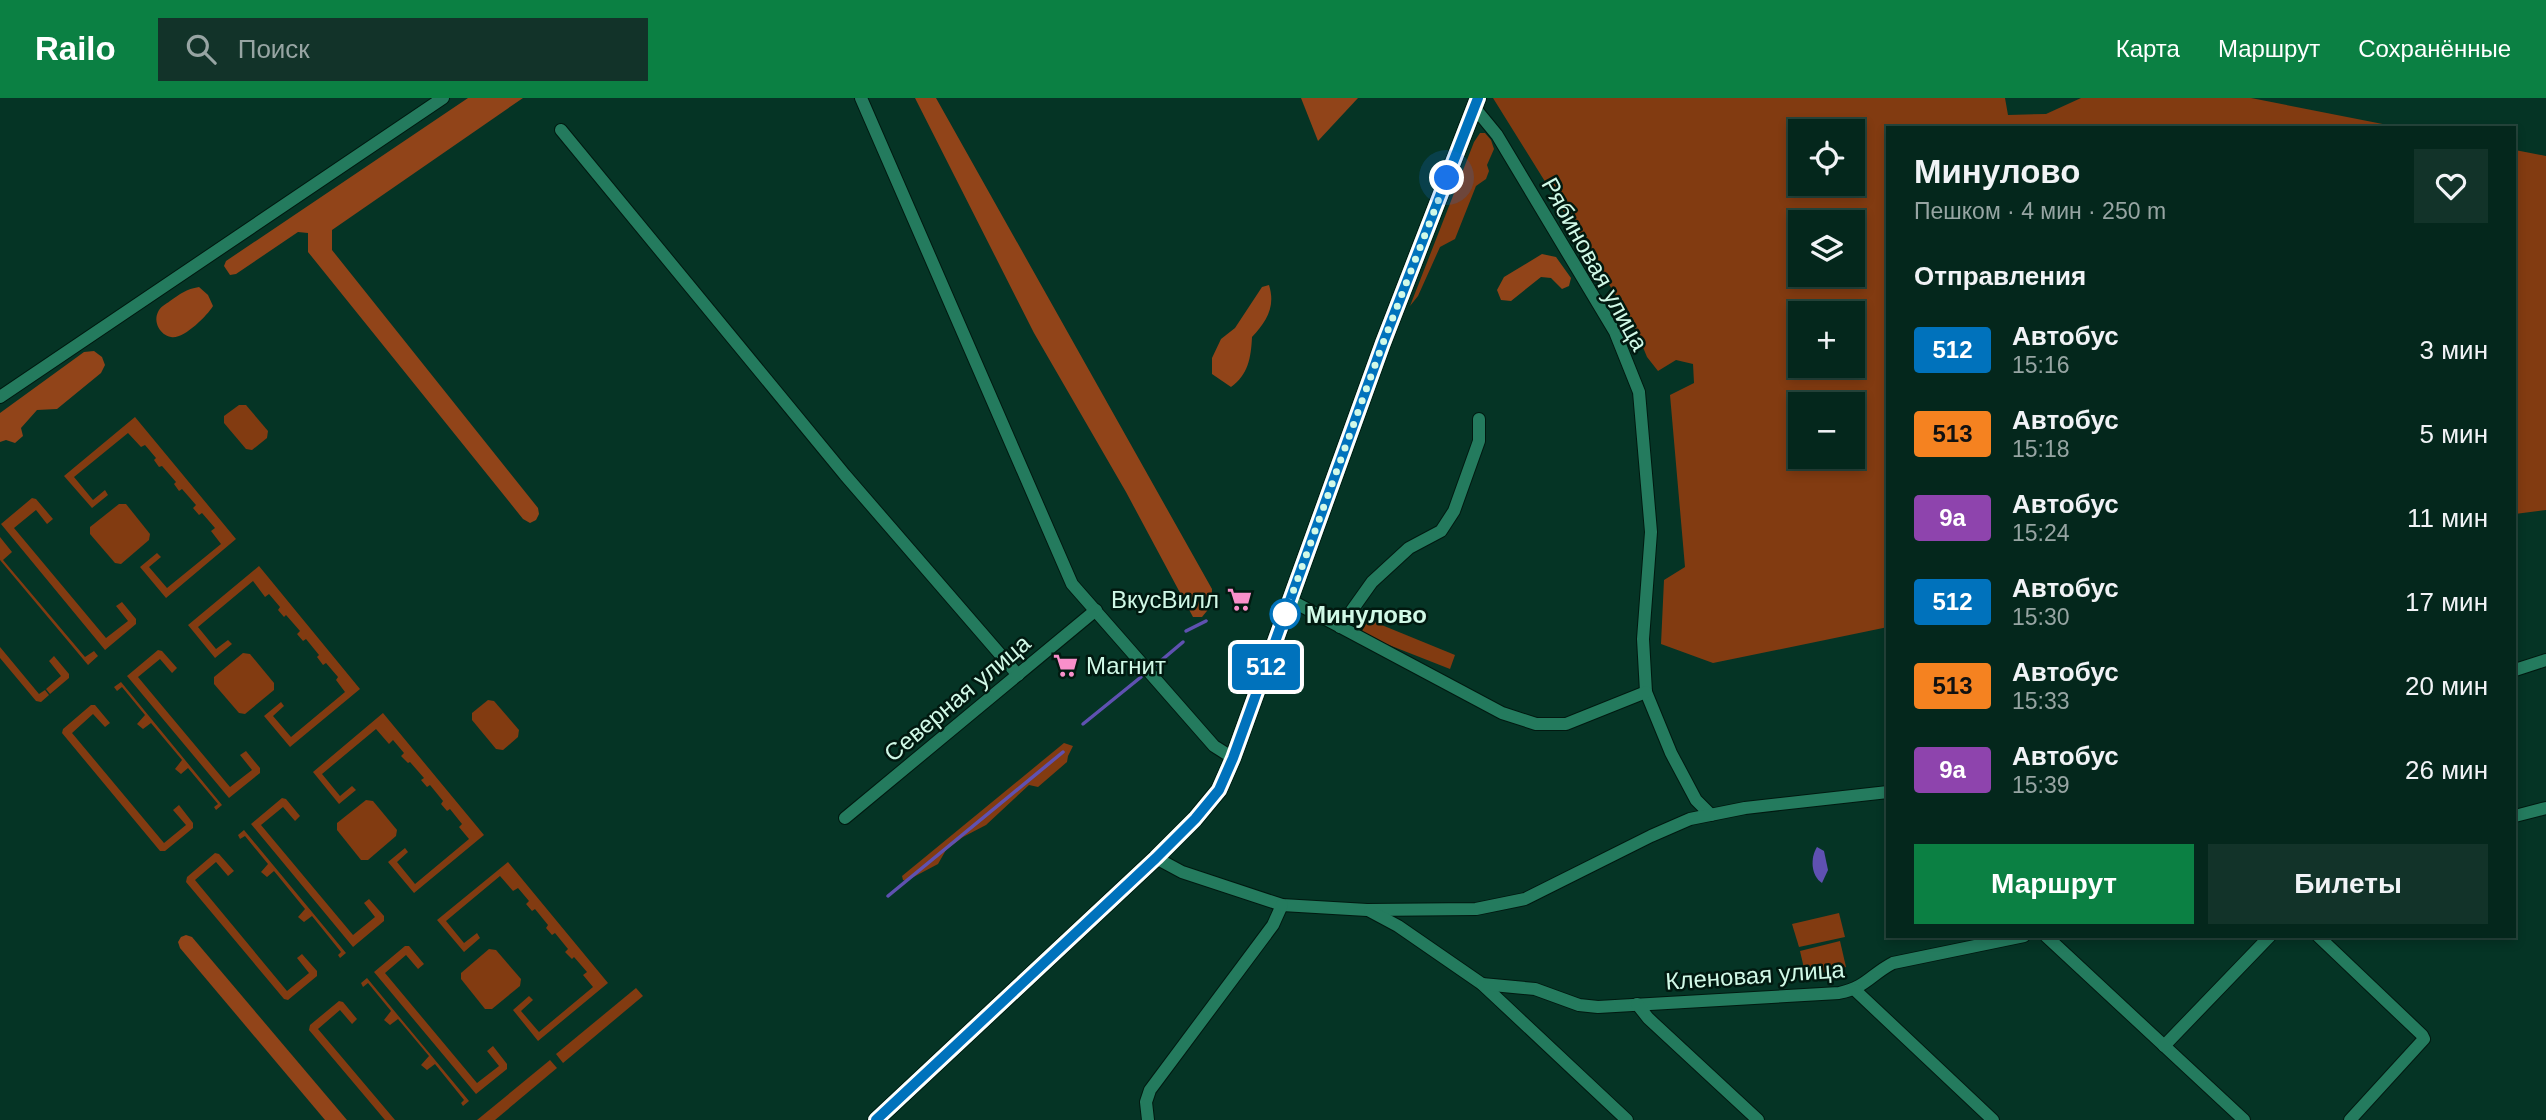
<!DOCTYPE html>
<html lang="ru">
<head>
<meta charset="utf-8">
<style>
  :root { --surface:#04271c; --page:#123329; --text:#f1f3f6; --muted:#97a5a3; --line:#25443b; --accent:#0b8043 }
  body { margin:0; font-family:Helvetica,sans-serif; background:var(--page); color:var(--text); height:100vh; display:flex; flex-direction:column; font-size:26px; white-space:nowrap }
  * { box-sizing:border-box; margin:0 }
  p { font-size:23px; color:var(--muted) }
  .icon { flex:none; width:38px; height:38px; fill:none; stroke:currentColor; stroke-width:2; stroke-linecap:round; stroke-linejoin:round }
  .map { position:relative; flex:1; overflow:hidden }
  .sheet { position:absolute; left:1886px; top:28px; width:630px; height:812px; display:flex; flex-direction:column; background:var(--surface); border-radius:0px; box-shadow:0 4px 10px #0003,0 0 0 2px var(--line) }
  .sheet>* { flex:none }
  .badge { padding:0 14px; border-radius:5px; font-size:24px; line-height:46px }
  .tools { position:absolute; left:1788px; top:21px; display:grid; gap:14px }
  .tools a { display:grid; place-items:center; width:77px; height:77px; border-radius:0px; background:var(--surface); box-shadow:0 4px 10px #0003,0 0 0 2px var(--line); font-size:35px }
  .you { position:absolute; width:35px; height:35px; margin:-18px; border:5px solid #fff; border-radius:50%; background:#1a73e8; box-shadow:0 0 0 10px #1a73e833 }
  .map>.badge { position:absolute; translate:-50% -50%; box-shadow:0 0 0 4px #fff }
  h2 { padding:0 28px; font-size:26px; line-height:63px }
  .round { display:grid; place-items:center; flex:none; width:74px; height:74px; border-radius:0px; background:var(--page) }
  .summary { display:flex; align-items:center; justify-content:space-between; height:119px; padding:0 28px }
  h1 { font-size:33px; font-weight:700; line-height:52px }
  .action { display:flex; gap:14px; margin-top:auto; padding:14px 28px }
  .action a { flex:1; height:80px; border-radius:0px; background:var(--accent); color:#fff; font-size:28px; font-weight:700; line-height:80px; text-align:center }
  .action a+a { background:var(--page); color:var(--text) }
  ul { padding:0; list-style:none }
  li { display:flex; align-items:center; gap:21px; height:84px; padding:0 28px }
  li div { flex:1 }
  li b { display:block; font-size:26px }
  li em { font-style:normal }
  li .badge { min-width:77px; font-weight:700; text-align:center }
  header { display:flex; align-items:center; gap:42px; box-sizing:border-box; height:98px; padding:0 35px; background:var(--accent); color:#fff }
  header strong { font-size:33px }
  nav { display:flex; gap:38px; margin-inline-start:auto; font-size:24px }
  .search { width:490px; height:63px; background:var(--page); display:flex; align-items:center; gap:18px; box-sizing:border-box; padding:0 24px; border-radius:0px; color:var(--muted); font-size:26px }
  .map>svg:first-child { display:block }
  .green { fill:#823b11; fill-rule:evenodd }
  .forest { fill:#914419 }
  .water { fill:#5f51b1 }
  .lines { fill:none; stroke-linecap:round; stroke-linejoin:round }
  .stream { stroke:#5f51b1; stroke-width:3.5 }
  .minor-casing { stroke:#011910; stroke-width:14 }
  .secondary-casing { stroke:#011910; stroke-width:18 }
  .minor { stroke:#247b5e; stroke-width:12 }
  .secondary { stroke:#247b5e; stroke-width:16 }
  .line-casing { stroke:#fff; stroke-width:16 }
  .line { stroke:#0072bc; stroke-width:10 }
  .walk { stroke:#d1f9e7; stroke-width:7; stroke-dasharray:0 12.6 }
  .stop-dot { fill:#fff; stroke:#0072bc; stroke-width:3.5 }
  .labels { text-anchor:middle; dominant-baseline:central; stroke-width:5; stroke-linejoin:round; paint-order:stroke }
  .street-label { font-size:24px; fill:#d1f9e7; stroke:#011910 }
  .poi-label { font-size:24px; fill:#d1f9e7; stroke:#011910; text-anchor:end }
  .stop-label { font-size:24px; font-weight:bold; fill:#d1f9e7; stroke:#011910; text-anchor:start }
</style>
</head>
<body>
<header>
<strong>Railo</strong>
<div class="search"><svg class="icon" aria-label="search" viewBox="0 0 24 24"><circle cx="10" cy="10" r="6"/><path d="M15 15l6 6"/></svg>Поиск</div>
<nav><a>Карта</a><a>Маршрут</a><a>Сохранённые</a></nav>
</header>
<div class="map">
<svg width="2546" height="1022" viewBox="0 0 2546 1022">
  <rect width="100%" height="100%" fill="#053425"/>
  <!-- green -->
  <g class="green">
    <path d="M 2005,0 L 2008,17 L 2046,16 L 2081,0 L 2251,0 L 2403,30 L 1888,30 L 1888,529 L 1713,565 L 1661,546 L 1664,482 L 1685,469 L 1670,297 L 1694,285 L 1693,266 L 1676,262 L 1658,273 L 1647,259 L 1633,225 L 1493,0 ZM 1801,33 L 1853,33 L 1853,86 L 1801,86 ZM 1801,124 L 1853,124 L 1853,177 L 1801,177 ZM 1853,215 L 1853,268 L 1801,268 L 1801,215 ZM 1801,306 L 1853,306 L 1853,359 L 1801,359 Z"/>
    <polygon points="1480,35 1485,35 1491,42 1494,51 1487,67 1489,73 1486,81 1476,88 1455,141 1440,149 1418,198 1410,208 1474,44"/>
    <polygon points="2515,52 2546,58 2546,412 2515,416"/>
    <polygon points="239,307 246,307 268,333 267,340 252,352 246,351 224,325 224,318"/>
    <polygon points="135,319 236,441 166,500 140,469 157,455 161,459 149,469 167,490 221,446 211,433 215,430 202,415 199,417 193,410 196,407 182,391 179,393 174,386 176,384 162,368 159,369 154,362 156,360 145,347 141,349 128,335 74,379 93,402 105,392 108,397 92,410 64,378"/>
    <polygon points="32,400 36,401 53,421 47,426 36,412 14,430 106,540 128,523 116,508 122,504 136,521 136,526 105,552 1,426"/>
    <polygon points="119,406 126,406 150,436 149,442 121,466 115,465 90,436 90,429"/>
    <polygon points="0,439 12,454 3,462 85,559 94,553 98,558 88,567 0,462"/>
    <polygon points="259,468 360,591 290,649 264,618 281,604 284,608 273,618 291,639 345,594 336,582 338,579 326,565 323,567 317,559 319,557 306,541 303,543 297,536 300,533 286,517 284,519 278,512 280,509 269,496 265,499 253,483 198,529 216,551 228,542 232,546 215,560 188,527"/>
    <polygon points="1367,521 1455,557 1450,571 1361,536"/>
    <polygon points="0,549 39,596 45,592 49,597 41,604 36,603 0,560"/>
    <polygon points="158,552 162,553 177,570 172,575 160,561 138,579 230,689 252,672 240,657 246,653 260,670 260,675 229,700 127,578"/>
    <polygon points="243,555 250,556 274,585 274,592 245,616 239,615 214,586 214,579"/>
    <polygon points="54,558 69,576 69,580 50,596 46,591 61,578 49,563"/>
    <polygon points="121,584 222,707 216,712 214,709 218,706 188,670 181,676 175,671 182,662 151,625 143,631 137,626 145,617 122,589 117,593 114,589"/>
    <polygon points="488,602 494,603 519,632 518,639 503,652 496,651 472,622 472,615"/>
    <polygon points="91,607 95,607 110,625 105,629 93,616 72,635 164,745 186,727 173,712 179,707 193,725 193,730 165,753 160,753 62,635 63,631"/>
    <polygon points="383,615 484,737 414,795 388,764 405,750 408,754 397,764 415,786 469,741 459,729 462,726 450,711 447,713 441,706 443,703 430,687 427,689 421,682 424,680 410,664 408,665 401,658 404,655 393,642 389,646 376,631 322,676 340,698 352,688 356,692 339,706 313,674"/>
    <polygon points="1064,645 1073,648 1068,658 1067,664 1038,689 1029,687 986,727 963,739 946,752 938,766 906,783 903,782 902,778"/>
    <polygon points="282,700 286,701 300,718 295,723 283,709 261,727 353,837 375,819 364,805 369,801 384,818 384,823 353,849 251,726"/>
    <polygon points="366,702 373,703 397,732 396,738 368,762 361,762 337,732 337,725"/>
    <polygon points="244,732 346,855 340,860 338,857 341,854 312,818 304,824 298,819 305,811 274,773 267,779 261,774 268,766 245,738 240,741 238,737"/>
    <polygon points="215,755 219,756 234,773 228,778 216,764 195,782 287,893 309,875 297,860 302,856 317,873 317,878 288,902 284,901 186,784 187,779"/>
    <polygon points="508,764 608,885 538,943 513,912 529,898 533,902 521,913 539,934 593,889 583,877 587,874 574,859 572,861 565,854 568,851 555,835 552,837 546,830 548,827 535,811 532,813 526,806 529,803 518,790 513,793 500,778 446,823 464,845 477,835 480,840 464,854 437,822"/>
    <polygon points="1839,815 1845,839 1799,849 1792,826"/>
    <polygon points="1840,843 1846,869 1806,879 1800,853"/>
    <polygon points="405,848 409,848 424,866 418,871 406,857 385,875 477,985 499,968 487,953 493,948 507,966 507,971 476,996 374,874"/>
    <polygon points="489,851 496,852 521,881 520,888 492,911 485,911 461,881 461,875"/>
    <polygon points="367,880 469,1003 463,1008 461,1005 464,1002 435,966 427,972 421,967 429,958 398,921 390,927 384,922 391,913 368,885 363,889 361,885"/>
    <polygon points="636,890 643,898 563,965 556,956"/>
    <polygon points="339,903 343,904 357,921 352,926 340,912 318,931 395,1022 385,1022 309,932 310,927"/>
    <polygon points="550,962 557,970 495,1022 477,1022"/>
  </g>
  <!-- forest -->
  <g class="forest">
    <polygon points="468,0 523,0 332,132 332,152 538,410 539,416 536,422 530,425 523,421 308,154 308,135 298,134 236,176 230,177 224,168 226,163"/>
    <polygon points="915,0 936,0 1212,491 1211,508 1202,519 1193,519 1126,394 1034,235"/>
    <polygon points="1301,0 1358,0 1318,43"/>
    <polygon points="1542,156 1556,159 1571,180 1569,188 1562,191 1551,180 1541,179 1511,203 1501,202 1497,192 1504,179"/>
    <path d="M 1269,187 C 1276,209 1266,224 1252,239 C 1251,260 1248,277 1231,289 L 1212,276 L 1212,260 L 1221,241 L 1235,230 L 1262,189 Z"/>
    <path d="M 199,189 L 208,197 L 213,208 C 207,218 183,242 171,239 C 160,237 153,224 158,214 C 160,209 166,206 170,203 C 180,196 186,191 199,189 Z"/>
    <polygon points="94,253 102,259 105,267 101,275 57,311 37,312 21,330 23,338 15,345 6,342 0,344 0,315 84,254"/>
    <polygon points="186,837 192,839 347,1022 325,1022 180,850 178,844 181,839"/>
  </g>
  <!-- water -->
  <path class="water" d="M 1817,749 L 1824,753 L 1828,772 L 1822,785 C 1811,778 1810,760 1817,749 Z"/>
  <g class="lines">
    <!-- stream -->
    <g class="stream">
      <polyline points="1186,533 1206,523"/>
      <polyline points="1157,566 1183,544"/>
      <polyline points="1083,626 1141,579"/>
      <polyline points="888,798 1063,654"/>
    </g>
    <defs>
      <g id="minor">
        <polyline points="861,0 1072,486 1214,648 1233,660"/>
        <polyline points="1474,9 1497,37 1615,234 1639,294 1651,434 1643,541 1646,594 1671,655 1696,702 1711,717"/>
        <polyline points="561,32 845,377 1018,577"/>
        <polyline points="0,299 443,0"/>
        <polyline points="1290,502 1502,615 1536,626 1566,626 1646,594"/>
        <polyline points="1340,529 1372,484 1409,450 1441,433 1454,413 1479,343 1479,321"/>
        <polyline points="2515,572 2546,562"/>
        <polyline points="2515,718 2546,710"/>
        <polyline points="845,720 1096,512"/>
        <polyline points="1156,760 1182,774 1282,807 1367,812 1476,811 1525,801 1651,738 1690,721 1745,710 1888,694"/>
        <polyline points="1370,813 1398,828 1482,886 1627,1022"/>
        <polyline points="2046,838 2244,1022"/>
        <polyline points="2318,838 2422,937 2424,941 2350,1022"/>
        <path d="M 1482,886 L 1535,891 L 1579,907 L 1598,909 L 1839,895 C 1867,889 1870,877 1893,865 L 2024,838"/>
        <polyline points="1855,892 1993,1022"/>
        <polyline points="1637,906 1648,920 1758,1022"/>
        <polyline points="2164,948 2270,838"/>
        <polyline points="1148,1022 1146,1004 1150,992 1273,827 1282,807"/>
      </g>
      <polyline id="secondary" points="876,1022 1156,760 1195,721 1219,692 1233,660 1383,245 1478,0"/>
    </defs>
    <!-- minor casing -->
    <use href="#minor" class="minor-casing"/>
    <!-- secondary casing -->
    <use href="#secondary" class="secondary-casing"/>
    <!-- minor -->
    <use href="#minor" class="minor"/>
    <!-- secondary -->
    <use href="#secondary" class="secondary"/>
  </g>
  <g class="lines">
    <defs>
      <polyline id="line" points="876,1022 1156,760 1195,721 1219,692 1233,660 1383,245 1478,0"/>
    </defs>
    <!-- line casing -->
    <use href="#line" class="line-casing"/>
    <!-- line -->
    <use href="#line" class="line"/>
    <!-- walk -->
    <polyline class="walk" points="1285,516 1383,245 1447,80"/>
  </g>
  <!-- icons -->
  <defs>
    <symbol id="supermarket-bare" viewBox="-9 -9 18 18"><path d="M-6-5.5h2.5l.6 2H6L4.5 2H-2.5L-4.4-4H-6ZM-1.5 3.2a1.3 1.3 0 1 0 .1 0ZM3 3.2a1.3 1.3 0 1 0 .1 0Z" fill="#f98fca" stroke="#011910" stroke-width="2.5" paint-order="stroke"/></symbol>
  </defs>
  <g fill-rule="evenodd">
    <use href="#supermarket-bare" x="1222" y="484" width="35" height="35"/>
    <use href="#supermarket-bare" x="1048" y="550" width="35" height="35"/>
  </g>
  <!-- markers -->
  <circle class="stop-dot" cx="1285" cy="516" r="14"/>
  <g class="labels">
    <!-- street labels -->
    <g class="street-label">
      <text transform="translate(1595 166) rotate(61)">Рябиновая улица</text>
      <text transform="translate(957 600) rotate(-40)">Северная улица</text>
      <text transform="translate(1755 877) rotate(-4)">Кленовая улица</text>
    </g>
    <!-- poi labels -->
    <g class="poi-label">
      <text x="1219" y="501">ВкусВилл</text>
      <text x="1086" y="567" text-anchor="start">Магнит</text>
    </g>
    <!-- stop labels -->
    <g class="stop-label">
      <text x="1306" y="516">Минулово</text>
    </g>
  </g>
</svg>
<div class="tools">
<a><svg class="icon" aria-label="locate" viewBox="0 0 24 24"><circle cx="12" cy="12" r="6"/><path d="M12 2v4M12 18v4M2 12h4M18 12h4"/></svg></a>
<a><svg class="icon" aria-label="layers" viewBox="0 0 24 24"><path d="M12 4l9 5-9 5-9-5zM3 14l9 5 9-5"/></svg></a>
<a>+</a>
<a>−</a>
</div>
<div class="you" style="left:1447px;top:80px"></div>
<b class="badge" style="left:1266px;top:569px;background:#0072bc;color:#fff">512</b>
<section class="sheet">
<div class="summary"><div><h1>Минулово</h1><p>Пешком · 4 мин · 250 m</p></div><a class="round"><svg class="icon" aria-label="heart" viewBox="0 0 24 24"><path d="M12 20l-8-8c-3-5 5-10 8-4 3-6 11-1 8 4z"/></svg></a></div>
<h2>Отправления</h2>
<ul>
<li><span class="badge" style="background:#0072bc;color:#fff">512</span><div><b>Автобус</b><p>15:16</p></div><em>3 мин</em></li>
<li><span class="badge" style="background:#f58220;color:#111">513</span><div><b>Автобус</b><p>15:18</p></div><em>5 мин</em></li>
<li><span class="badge" style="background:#8e44ad;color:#fff">9а</span><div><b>Автобус</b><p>15:24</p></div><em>11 мин</em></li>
<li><span class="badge" style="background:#0072bc;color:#fff">512</span><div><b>Автобус</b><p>15:30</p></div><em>17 мин</em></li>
<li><span class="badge" style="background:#f58220;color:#111">513</span><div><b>Автобус</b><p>15:33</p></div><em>20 мин</em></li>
<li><span class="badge" style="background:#8e44ad;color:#fff">9а</span><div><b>Автобус</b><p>15:39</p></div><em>26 мин</em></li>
</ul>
<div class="action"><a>Маршрут</a><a>Билеты</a></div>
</section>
</div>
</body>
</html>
